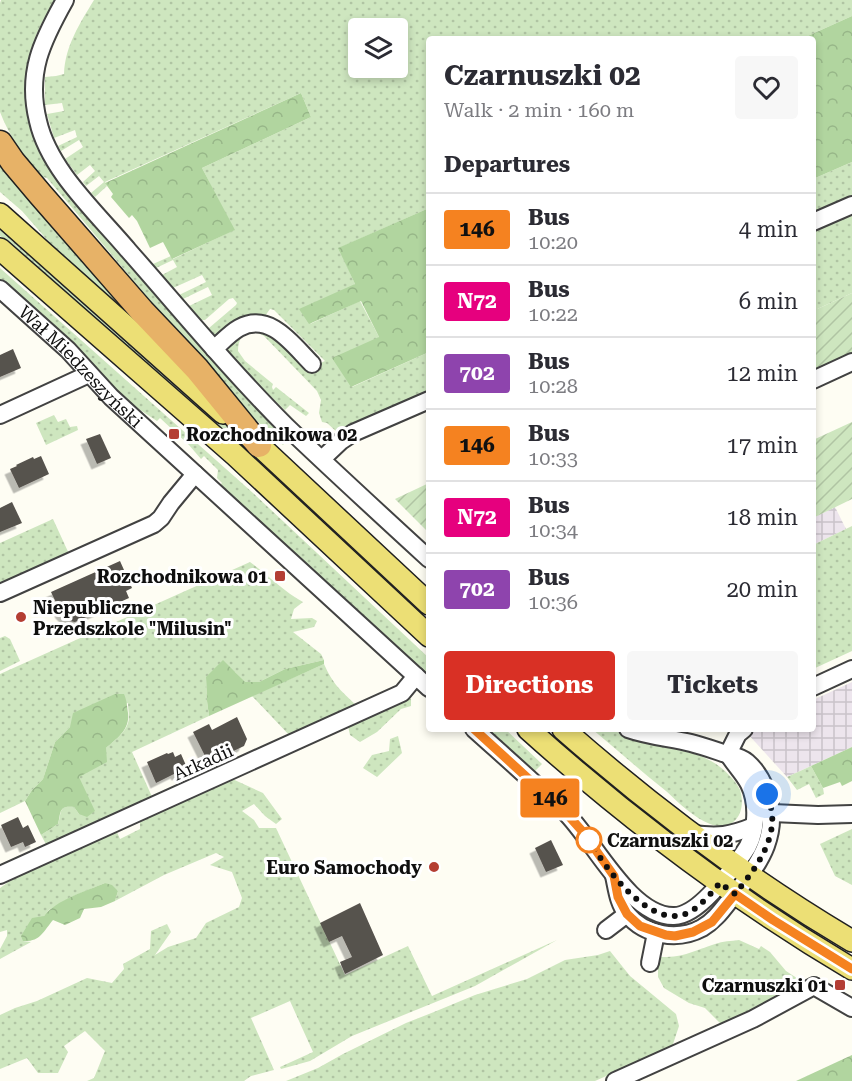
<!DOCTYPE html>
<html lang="en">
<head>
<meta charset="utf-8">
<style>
  :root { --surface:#fff; --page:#f7f7f7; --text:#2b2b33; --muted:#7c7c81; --line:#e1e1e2; --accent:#d93025 }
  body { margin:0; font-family:"Roboto Serif",serif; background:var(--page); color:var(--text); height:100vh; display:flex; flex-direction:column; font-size:22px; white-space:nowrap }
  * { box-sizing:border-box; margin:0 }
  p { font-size:20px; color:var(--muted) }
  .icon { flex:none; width:33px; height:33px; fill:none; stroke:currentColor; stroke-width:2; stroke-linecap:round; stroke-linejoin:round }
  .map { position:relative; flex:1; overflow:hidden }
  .details { position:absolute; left:426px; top:36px; width:390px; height:696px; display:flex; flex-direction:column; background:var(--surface); border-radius:6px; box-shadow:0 3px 9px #0003 }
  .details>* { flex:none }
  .badge { padding:0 12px; border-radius:4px; font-size:21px; line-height:39px }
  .tools { position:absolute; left:348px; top:18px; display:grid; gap:12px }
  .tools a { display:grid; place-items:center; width:60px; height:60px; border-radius:6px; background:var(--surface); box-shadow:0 3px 9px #0003; font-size:30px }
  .you { position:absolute; width:30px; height:30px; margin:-15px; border:4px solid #fff; border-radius:50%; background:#1a73e8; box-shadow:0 0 0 9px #1a73e833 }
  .map>.badge { position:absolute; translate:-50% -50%; box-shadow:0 0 0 3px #fff }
  h2 { padding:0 18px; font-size:22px; line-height:54px }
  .round { display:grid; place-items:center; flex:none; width:63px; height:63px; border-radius:6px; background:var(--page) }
  .head { display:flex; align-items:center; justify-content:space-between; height:102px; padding:0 18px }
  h1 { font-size:28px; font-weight:700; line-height:45px }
  .action { display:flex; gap:12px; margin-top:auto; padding:12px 18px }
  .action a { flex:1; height:69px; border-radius:6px; background:var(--accent); color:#fff; font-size:24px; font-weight:700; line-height:69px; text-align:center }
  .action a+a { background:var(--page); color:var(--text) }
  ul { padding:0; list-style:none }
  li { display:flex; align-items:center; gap:18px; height:72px; padding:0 18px; border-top:2px solid var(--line) }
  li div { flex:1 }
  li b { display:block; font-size:22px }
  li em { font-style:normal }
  li .badge { min-width:66px; font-weight:700; text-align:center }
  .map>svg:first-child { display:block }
  .industrial { fill:url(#industrial-grid) }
  .grass { fill:url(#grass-dots); fill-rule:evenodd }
  .forest { fill:url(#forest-crowns) }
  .garden { fill:url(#garden-furrows) }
  .building { fill:#57524d; filter:url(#shadow) }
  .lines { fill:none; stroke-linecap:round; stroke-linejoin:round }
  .minor-casing { stroke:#424242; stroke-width:20 }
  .major-casing { stroke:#202020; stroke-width:24 }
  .highway-casing { stroke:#202020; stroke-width:27 }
  .minor { stroke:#fff; stroke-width:16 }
  .major { stroke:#ecdf75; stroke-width:21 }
  .highway { stroke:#e7b267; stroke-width:24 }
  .line-casing { stroke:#fff; stroke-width:14 }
  .line { stroke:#f58220; stroke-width:9 }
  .walk { stroke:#0f0f0f; stroke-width:6; stroke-dasharray:0 10.8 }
  .poi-dot { fill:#b43e33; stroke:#fff; stroke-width:2 }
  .stop-dot { fill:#fff; stroke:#f58220; stroke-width:3 }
  .labels { text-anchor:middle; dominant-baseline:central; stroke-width:6; stroke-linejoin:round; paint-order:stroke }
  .street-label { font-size:18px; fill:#0f0f0f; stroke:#fff }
  .poi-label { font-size:18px; font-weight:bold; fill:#0f0f0f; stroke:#fff; text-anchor:end }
  .stop-label { font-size:18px; font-weight:bold; fill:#0f0f0f; stroke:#fff; text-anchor:start }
</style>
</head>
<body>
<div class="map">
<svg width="852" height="1081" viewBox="0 0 852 1081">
  <defs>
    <pattern id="industrial-grid" width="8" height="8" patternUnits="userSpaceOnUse" patternTransform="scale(1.5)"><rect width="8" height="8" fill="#ede5ed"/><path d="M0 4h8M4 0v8" fill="none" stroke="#cac3ca"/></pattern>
    <pattern id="grass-dots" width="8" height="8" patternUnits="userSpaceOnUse" patternTransform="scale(1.5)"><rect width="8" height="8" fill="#cee6bf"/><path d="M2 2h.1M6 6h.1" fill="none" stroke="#b0c4a3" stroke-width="1.8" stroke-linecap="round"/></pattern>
    <pattern id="forest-crowns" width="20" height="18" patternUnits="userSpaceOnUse" patternTransform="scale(1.5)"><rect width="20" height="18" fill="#b1d59f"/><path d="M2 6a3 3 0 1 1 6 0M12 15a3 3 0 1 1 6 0" fill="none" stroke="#97b688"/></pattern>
    <pattern id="garden-furrows" width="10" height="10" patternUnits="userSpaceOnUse" patternTransform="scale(1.5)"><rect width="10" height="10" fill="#cee6bf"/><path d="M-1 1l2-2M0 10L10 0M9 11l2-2" fill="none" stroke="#b0c4a3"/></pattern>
    <filter id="shadow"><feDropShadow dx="-5.5" dy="5.5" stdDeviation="0" flood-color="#0004"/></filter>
  </defs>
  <rect width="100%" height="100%" fill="#fefdf3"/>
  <!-- industrial -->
  <g class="industrial">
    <polygon points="835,507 846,529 813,545 813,518"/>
    <polygon points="852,682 852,747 787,777 746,732 752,729 813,729 813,700"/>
  </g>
  <!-- grass -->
  <g class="grass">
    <path d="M 1,0 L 56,0 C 49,11 42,21 37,33 C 24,65 23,105 35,138 C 39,151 49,163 55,175 L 290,437 L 283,445 L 234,400 L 163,318 L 159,311 L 47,178 L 39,176 C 24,156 9,136 0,112 L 0,3 Z"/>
    <path d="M 94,0 L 852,0 L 852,16 L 801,39 L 429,39 L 429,208 L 339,248 L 355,284 L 310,324 L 360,301 L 379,337 L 352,387 L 429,352 L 429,395 L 339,434 L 327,423 L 322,422 L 319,413 L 321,400 L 317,391 L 264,336 C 249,327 238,334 238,351 L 245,361 L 273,384 L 272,387 L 273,390 L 276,387 L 309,413 L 306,416 L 290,405 L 285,410 L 299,424 L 267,393 L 226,349 L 228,343 L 253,329 L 272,334 L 309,368 L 325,361 L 274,310 L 270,309 L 265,316 L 216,337 L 209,328 L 236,305 L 237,303 L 233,298 L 229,299 L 205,320 L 201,320 L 189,306 L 212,295 L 208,287 L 183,299 L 179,295 L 206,282 L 202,275 L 173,288 L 162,275 L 177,267 L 173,260 L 156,268 L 153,264 L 171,256 L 173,259 L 234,230 L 202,168 L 311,117 L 301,93 L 105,182 L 107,186 L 95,197 L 91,193 L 104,182 L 99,176 L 86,186 L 83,182 L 95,171 L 90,165 L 77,175 L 65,159 L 83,147 L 79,140 L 61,151 L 58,146 L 77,137 L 75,130 L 54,138 L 47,114 L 64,111 L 62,103 L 45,105 L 45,77 L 56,76 L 64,74 C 65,46 80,23 94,0 ZM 358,28 L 398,28 L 398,68 L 358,68 Z"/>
    <polygon points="852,162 852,201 813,219 813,179"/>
    <polygon points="0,164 144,329 49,242 22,211 0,192"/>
    <polygon points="852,208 852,293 813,311 813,226"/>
    <polygon points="0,226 267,462 261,468 0,236"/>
    <polygon points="0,268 253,493 429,658 429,678 219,486 222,483 217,478 218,470 204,456 201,459 189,445 160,418 157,421 131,404 117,392 65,336 0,279"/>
    <polygon points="54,415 58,422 66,419 70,427 77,426 78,430 46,445 36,423"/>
    <polygon points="53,519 70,556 0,586 0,543"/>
    <polygon points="852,526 852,651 813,669 813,609 815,608 813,603 813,545"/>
    <path d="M 250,562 C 268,575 283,591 303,602 L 294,609 L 291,619 L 312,618 L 317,621 L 314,627 L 293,632 L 321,654 L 324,660 L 285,669 L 259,682 L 244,682 L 235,672 L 206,677 L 207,701 L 209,716 L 132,752 L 153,799 L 48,848 L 41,835 L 58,824 C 62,812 58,805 74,807 L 79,814 L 79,777 C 88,767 97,757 106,748 C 114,740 124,735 128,723 C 130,717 128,710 128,703 L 70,727 L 55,742 L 43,779 L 32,790 L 25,801 L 0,813 L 0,674 Z"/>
    <polygon points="5,636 10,639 20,661 0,671 0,638"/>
    <path d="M 324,664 C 333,684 340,690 356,705 L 290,736 L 252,696 Z"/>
    <polygon points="406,696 411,699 411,706 401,709 377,732 360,742 350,735 348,726"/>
    <polygon points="485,729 505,729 542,764 533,773"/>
    <path d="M 592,729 C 598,729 604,728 610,730 C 623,733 636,740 649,744 C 678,751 702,750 726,772 C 731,777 737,783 740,790 C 747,812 734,833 710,824 C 694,818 679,803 666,791 C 641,771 617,750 592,729 Z"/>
    <polygon points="398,736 402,753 377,777 363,768 372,755 389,751 390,739"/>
    <polygon points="811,766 823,788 824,794 816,798 809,784 797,790 787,777"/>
    <polygon points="228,777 263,793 282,819 276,824 265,816 254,804 242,811 254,820 259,828 276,828 345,975 408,946 432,996 557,940 475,986 352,1036 310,1061 281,1069 280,1067 313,1052 290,1001 251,1018 274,1070 251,1076 244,1081 87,1081 94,1078 105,1051 85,1031 64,1046 68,1052 58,1073 38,1073 27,1058 0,1069 0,1015 15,1008 37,1001 87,978 112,983 124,969 123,964 150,949 151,931 167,924 171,932 155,955 168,947 196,938 206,923 239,907 242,898 232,872 210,865 224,857 216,853 164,875 115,901 118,891 105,883 71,897 49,910 23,941 31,942 0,959 0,949 7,936 7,930 0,932 0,888 7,883 13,875 116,830 120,839 140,829 140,821 150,812"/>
    <polygon points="852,829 852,885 835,876 820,844"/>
    <path d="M 739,940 L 759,949 L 761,946 L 770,952 L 786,971 L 806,984 L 780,995 L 764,1005 L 722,1025 L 705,1008 L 689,1003 L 664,988 L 658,977 L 658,957 C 683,958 693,951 715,944 C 723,941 731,941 739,940 Z"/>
    <polygon points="610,951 630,976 676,1014 679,1026 672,1047 595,1081 286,1081 318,1068 343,1054 406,1023 434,1012 475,995 527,979 565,960 598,955"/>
  </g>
  <!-- forest -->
  <g class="forest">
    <polygon points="852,16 852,162 813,179 813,39 801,39"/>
    <polygon points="301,93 311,117 202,168 235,230 172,259 163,242 150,248 137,221 132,215 129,218 111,197 113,194 105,183"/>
    <polygon points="429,208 429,352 351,387 332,358 379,337 361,301 309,324 299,309 355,284 338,248"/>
    <polygon points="223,660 245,682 259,682 285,669 324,660 324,664 209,716 207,701 206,677"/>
    <path d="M 115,694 L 124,694 C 127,701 127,706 128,713 C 130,730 117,738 106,748 L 107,762 L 79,777 L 95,811 L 87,817 L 79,814 L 74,807 C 58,805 61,813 58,824 L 41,835 L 25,801 L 32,790 L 43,779 L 55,742 L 70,727 L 73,713 Z"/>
    <polygon points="852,747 852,781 842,786 840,782 823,788 811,766"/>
    <path d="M 105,883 L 112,885 L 118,891 L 115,901 L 101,907 L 84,909 L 80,918 L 65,925 L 53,920 C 43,932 40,942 23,941 L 21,936 L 32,918 L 44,916 C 56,900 86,891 105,883 Z"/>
    <polygon points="852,1055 852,1081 796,1081"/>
  </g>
  <!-- garden -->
  <g class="garden">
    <polygon points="852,293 852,357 813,375 813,311"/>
    <polygon points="852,422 852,499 813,518 813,440"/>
    <polygon points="429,483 429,533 395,499"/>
  </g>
  <!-- building -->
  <g class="building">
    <polygon points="13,349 21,368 0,377 0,355"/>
    <polygon points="100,434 111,458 97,464 86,439"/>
    <polygon points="41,456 49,474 19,488 10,469 17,466 16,465 33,457 34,459"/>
    <polygon points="12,502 22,523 0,532 0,508"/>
    <polygon points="120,561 132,588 126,591 129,598 75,622 69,621 61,613 51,592"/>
    <polygon points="237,717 247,739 244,746 223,756 220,751 206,758 193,732 209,724 212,730"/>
    <polygon points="173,752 175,757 181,754 188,770 177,775 176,773 156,783 147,762 167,753 168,754"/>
    <polygon points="18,817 23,828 28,825 36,842 25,847 23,842 11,847 1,825"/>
    <polygon points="551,840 563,865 546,872 535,848"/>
    <polygon points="360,903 383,955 345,974 340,962 352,957 342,936 329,942 320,923"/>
  </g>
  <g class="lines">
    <defs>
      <g id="minor">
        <path d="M 65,0 C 42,41 26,73 38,121 C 49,170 96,212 128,250 C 180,309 230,370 286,426 C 333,471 381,515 429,559"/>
        <polyline points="813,222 852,205"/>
        <path id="s1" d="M 0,289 L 68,350 L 111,397 L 429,688"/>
        <path d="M 214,349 C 222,342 230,333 239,328 C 270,311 293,345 312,364"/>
        <polyline points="813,380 852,362"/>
        <polyline points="0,415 89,374"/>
        <polyline points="322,459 341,441 353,433 429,400"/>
        <polyline points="0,593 154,524 161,518 171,503 195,474"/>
        <polyline points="813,687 852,669"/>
        <path d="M 474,729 C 504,756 536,784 565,812 C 593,839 630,917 674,916 C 698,916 730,872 743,854 C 757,836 759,804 749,784 C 744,774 734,764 728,754"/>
        <polyline points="728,754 738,734 744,729"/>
        <polyline points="772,813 818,815 852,814"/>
        <path d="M 692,834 C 719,837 729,836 754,826"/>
        <polyline points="0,875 402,693 416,676"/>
        <path d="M 614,876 C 617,889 618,903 627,914 C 645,936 678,941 702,928 C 716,920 724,907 734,895 C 761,863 782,831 765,788 C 761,778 755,769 747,762 C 740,756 733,756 726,754 C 714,750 703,746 691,743 C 670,738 648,736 628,729"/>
        <polyline points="606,930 627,914"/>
        <polyline points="650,963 656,933"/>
        <polyline points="615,1081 753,1019 814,986 852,1008"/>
      </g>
      <g id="major">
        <polyline points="0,214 223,413"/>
        <polyline points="0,249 235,455 429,636"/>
        <polyline points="247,434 429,604"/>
        <path d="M 528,729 C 628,819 736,900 852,969"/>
        <path d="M 563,729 C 653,808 749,880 852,941"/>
      </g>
      <polyline id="highway" points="0,143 13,162 40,194 142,311 197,369 259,445"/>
    </defs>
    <!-- minor casing -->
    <use href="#minor" class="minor-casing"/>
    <!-- major casing -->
    <use href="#major" class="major-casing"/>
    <!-- highway casing -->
    <use href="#highway" class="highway-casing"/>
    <!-- minor -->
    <use href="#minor" class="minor"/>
    <!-- major -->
    <use href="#major" class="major"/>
    <!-- highway -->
    <use href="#highway" class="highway"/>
  </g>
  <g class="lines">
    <defs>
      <polyline id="line" points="474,729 566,813 583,832 614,876 618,897 627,914 640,926 666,935 675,936 693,932 712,922 735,894 773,920 852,969"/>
    </defs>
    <!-- line casing -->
    <use href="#line" class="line-casing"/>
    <!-- line -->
    <use href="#line" class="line"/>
    <!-- walk -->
    <path class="walk" d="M 589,840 C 604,866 648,928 685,914 C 699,909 710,894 720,883 L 735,894 C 753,872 775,844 772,813 C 771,807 769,800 767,794"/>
  </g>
  <!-- markers -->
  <g class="poi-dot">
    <rect x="168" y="428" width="12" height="12" rx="3"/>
    <rect x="274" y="570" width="12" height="12" rx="3"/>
    <circle cx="21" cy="617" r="6"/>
    <circle cx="434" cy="867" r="6"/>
    <rect x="834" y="979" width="12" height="12" rx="3"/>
  </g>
  <circle class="stop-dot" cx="589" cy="840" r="12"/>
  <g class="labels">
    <!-- street labels -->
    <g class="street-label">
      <text stroke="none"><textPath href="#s1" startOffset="112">Wał Miedzeszyński</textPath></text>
      <text transform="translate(203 762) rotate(-24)">Arkadii</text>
    </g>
    <!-- poi labels -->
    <g class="poi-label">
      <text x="186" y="434" text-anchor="start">Rozchodnikowa 02</text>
      <text x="268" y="576">Rozchodnikowa 01</text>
      <text x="33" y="607" text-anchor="start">Niepubliczne<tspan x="33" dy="21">Przedszkole "Milusin"</tspan></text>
      <text x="422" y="867">Euro Samochody</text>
      <text x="828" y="985">Czarnuszki 01</text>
    </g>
    <!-- stop labels -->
    <g class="stop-label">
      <text x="607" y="840">Czarnuszki 02</text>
    </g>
  </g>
</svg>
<div class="tools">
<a><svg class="icon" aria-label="layers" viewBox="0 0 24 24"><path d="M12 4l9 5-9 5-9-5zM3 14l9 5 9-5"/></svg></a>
</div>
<div class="you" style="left:767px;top:794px"></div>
<b class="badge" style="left:550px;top:798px;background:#f58220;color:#111">146</b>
<section class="details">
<div class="head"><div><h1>Czarnuszki 02</h1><p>Walk · 2 min · 160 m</p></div><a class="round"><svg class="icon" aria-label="heart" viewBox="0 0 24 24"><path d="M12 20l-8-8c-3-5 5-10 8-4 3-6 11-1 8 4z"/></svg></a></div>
<h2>Departures</h2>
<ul>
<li><span class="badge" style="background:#f58220;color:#111">146</span><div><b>Bus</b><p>10:20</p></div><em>4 min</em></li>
<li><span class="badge" style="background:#e6007e;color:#fff">N72</span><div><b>Bus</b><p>10:22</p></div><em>6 min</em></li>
<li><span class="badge" style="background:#8e44ad;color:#fff">702</span><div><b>Bus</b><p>10:28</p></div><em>12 min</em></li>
<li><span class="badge" style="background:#f58220;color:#111">146</span><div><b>Bus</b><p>10:33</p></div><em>17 min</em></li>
<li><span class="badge" style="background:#e6007e;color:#fff">N72</span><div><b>Bus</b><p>10:34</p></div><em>18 min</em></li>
<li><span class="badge" style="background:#8e44ad;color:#fff">702</span><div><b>Bus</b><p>10:36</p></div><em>20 min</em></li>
</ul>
<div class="action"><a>Directions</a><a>Tickets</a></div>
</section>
</div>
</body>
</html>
